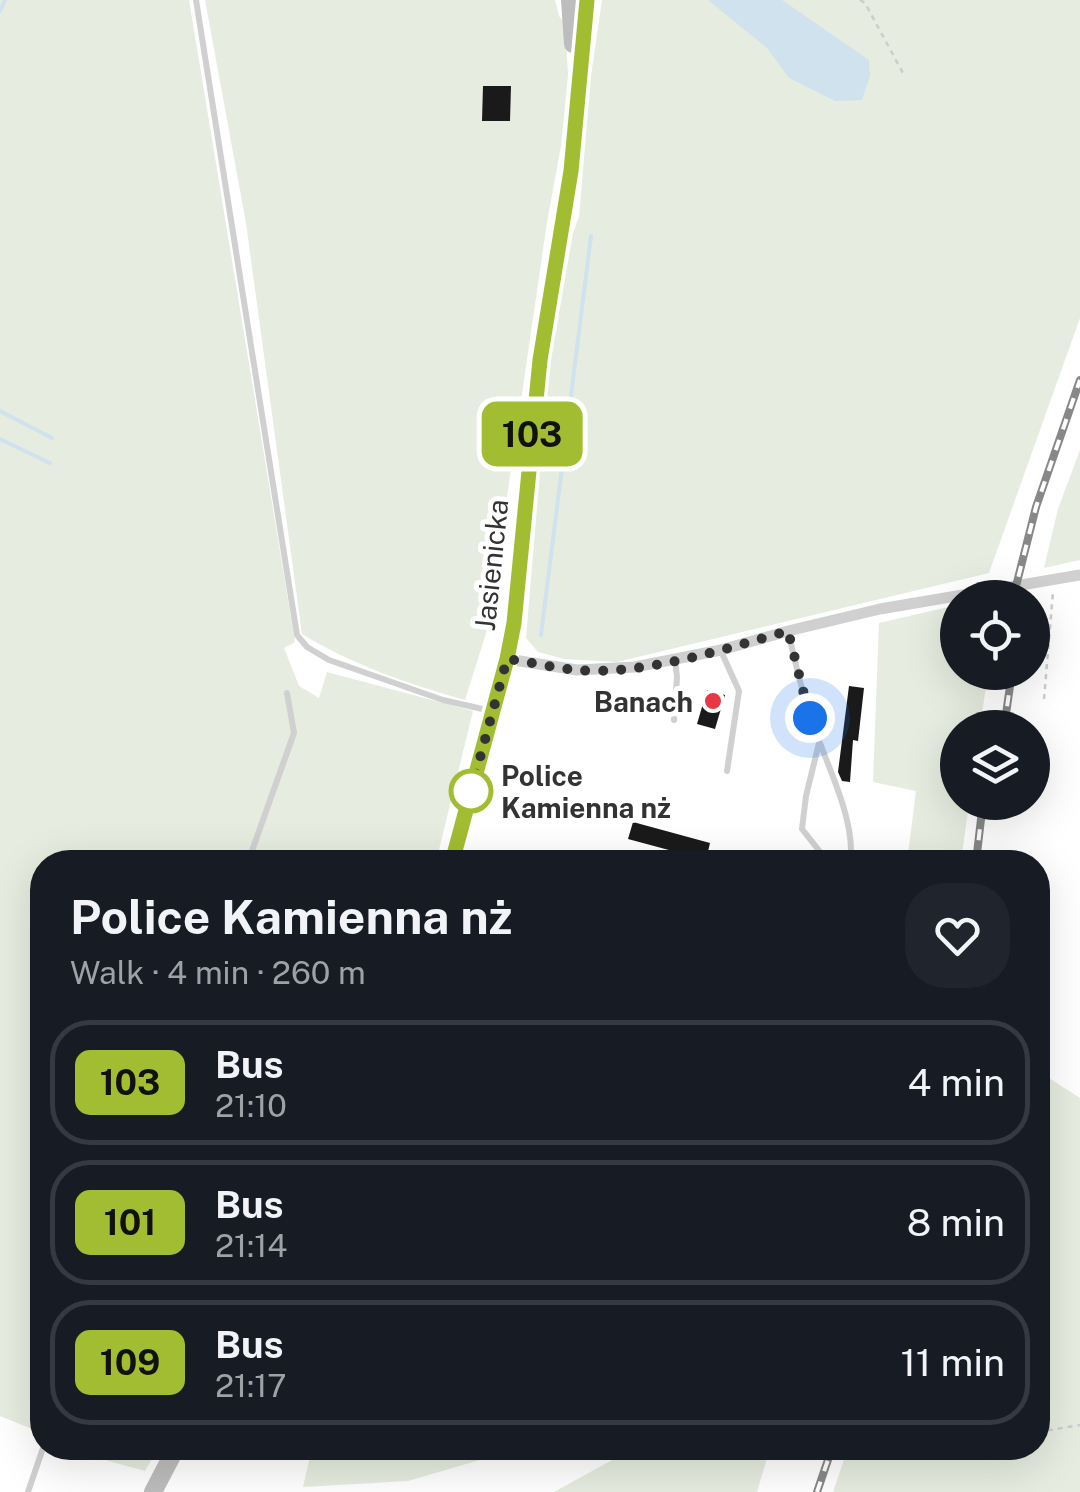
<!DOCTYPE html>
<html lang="en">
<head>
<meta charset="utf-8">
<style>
  :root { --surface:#171b24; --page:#20242c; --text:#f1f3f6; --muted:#9ea1a6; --line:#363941 }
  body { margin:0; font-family:"Public Sans",sans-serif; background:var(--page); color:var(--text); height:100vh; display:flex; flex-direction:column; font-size:38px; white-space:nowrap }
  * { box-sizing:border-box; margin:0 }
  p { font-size:32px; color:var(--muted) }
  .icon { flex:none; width:55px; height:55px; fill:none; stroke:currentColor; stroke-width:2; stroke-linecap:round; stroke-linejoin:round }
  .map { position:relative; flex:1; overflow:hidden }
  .drawer { position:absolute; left:30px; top:850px; width:1020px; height:610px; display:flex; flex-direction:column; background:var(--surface); border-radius:40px; box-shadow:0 10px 40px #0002 }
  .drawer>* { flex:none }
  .badge { padding:0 20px; border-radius:15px; font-size:35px; line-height:65px }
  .controls { position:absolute; left:940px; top:580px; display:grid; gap:20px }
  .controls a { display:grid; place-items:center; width:110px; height:110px; border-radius:50%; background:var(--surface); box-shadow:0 10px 40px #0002; font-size:50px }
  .you { position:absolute; width:50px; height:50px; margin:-25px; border:8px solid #fff; border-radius:50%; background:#1a73e8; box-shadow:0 0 0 15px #1a73e833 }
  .map>.badge { position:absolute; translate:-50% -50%; box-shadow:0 0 0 5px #fff }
  .round { display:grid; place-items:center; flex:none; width:105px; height:105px; border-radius:40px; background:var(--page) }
  .head { display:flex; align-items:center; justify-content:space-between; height:170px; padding:0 40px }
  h1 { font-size:48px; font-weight:700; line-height:75px }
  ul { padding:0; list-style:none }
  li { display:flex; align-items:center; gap:30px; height:125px; margin:0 20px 15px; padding:0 20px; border:5px solid var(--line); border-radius:40px }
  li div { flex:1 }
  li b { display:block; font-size:38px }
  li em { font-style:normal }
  li .badge { min-width:110px; font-weight:700; text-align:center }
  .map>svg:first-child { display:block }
  .green { fill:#e6ecdf }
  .water { fill:#cfe2ee }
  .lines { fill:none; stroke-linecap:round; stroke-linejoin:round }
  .stream { stroke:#cfe2ee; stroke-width:4 }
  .building { fill:#1a1a1a }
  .path { stroke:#cdcdcd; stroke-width:2.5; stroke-dasharray:5 5; stroke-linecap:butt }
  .lane { stroke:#d0d0d0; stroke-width:6 }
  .street { stroke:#d0d0d0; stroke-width:11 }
  .secondary { stroke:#bdbdbd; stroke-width:18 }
  .rail-casing { stroke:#888; stroke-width:8 }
  .rail { stroke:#fff; stroke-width:4; stroke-dasharray:11; stroke-linecap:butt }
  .line-casing { stroke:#fff; stroke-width:22 }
  .line { stroke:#a2bd31; stroke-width:15 }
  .walk { stroke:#333; stroke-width:10; stroke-dasharray:0 18 }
  .poi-dot { fill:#e63946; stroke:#fff; stroke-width:4 }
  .stop-dot { fill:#fff; stroke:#a2bd31; stroke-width:5 }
  .labels { text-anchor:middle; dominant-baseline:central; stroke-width:10; stroke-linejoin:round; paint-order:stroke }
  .street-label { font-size:28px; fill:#333; stroke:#fff }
  .poi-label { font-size:28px; font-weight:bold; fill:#333; stroke:#fff; text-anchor:end }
  .stop-label { font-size:28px; font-weight:bold; fill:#333; stroke:#fff; text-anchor:start }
</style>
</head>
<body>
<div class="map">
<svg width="1080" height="1492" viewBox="0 0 1080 1492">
  <rect width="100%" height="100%" fill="#fff"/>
  <!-- green -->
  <g class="green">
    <polygon points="0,0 189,0 295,642 284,648 299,686 319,698 327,672 473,711 436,862 42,862 42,1433 0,1416"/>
    <path d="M 205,0 L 555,0 L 559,16 L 565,23 L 568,75 L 561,146 L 547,222 L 488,627 L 465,700 C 408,684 353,665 302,634 L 246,223 Z"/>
    <polygon points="602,0 1080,0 1080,318 989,573 617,662 564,659 538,652 526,638 548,376 573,233 579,217 591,76"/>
    <polygon points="1080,450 1080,560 1044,568 1058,509"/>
    <polygon points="957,605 958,672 988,673 980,727 958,728 958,802 969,803 961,862 907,862 916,791 873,782 879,623"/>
    <polygon points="1038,1071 1080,1098 1080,1492 833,1492 848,1448 1038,1448"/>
    <polygon points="73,1448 158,1448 145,1471 87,1455"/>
    <polygon points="312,1448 513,1448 497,1455 408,1481 303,1487"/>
    <polygon points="634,1448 770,1448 757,1492 554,1492"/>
  </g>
  <!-- water -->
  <polygon class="water" points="708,0 782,0 869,60 870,76 862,100 835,101 789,78 767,48"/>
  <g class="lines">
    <!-- stream -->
    <g class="stream">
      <polyline points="0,11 5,0"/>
      <polyline points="0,411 52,438"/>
      <polyline points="0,439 50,463"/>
      <polyline points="541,635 591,236"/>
    </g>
  </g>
  <!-- building -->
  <g class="building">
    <polygon points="483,86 511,86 510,121 482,121"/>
    <polygon points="849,686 864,688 858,741 853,740 850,782 842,781 838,772"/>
    <polygon points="707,690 725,695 715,729 697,724"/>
    <polygon points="633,822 710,843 706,860 628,839"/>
  </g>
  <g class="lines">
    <!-- path -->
    <g class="path">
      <polyline points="860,0 865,3 904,75"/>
      <polyline points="1044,699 1053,592"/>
      <polyline points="1038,1432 1080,1425"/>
    </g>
    <!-- lane -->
    <g class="lane">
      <polyline points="196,0 297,635 307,647 329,660 443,700 491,711"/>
      <path d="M 788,632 C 796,663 802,695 813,724 C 826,763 852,813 851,853 L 837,861 L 821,853 L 802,829 L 806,796 L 819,743"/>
      <polyline points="721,651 739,691 727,771"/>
      <polyline points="674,720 677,677 675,660"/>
      <polyline points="248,862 294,733 287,693"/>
      <polyline points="28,1492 43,1448"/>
    </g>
    <!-- street -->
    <polyline class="street" points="507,659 577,670 635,667 721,650 788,631 880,609 1080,575"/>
    <!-- secondary -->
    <g class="secondary">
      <polyline points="570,0 573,44"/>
      <polyline points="452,862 507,659 514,623 539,360 571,171 587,0"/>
      <polyline points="153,1492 176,1448"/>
    </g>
    <defs>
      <g id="rail">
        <polyline points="1013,598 1036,507 1080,380"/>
        <polyline points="1004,728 1012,672"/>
        <polyline points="976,862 983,802"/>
        <polyline points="817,1492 832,1448"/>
      </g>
    </defs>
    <!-- rail casing -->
    <use href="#rail" class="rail-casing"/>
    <!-- rail -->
    <use href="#rail" class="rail"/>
  </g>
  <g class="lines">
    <defs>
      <polyline id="line" points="452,862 507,659 514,623 540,360 571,171 587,0"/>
    </defs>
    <!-- line casing -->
    <use href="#line" class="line-casing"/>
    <!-- line -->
    <use href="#line" class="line"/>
    <!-- walk -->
    <path class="walk" d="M 471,791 L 507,659 C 530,662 553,668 576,670 C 642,676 725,649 788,631 L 810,718"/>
  </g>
  <!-- markers -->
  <circle class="poi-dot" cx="713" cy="701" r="10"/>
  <circle class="stop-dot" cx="471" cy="791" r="20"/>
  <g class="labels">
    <!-- street labels -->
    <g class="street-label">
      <text transform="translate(491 565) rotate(-84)">Jasienicka</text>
    </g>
    <!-- poi labels -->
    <g class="poi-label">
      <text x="693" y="701">Banach</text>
    </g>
    <!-- stop labels -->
    <g class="stop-label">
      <text x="501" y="775">Police<tspan x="501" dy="32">Kamienna nż</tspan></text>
    </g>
  </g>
</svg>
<div class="controls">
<a><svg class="icon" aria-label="locate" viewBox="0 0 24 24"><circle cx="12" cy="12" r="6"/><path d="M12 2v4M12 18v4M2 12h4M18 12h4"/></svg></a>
<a><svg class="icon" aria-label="layers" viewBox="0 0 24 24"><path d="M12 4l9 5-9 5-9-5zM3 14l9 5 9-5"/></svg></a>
</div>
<div class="you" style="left:810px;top:718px"></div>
<b class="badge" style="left:532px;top:434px;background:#a2bd31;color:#111">103</b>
<section class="drawer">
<div class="head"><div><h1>Police Kamienna nż</h1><p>Walk · 4 min · 260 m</p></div><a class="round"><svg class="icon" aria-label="heart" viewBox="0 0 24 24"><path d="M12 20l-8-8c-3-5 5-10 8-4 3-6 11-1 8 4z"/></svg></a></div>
<ul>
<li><span class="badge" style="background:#a2bd31;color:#111">103</span><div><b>Bus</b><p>21:10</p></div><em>4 min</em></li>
<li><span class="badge" style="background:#a2bd31;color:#111">101</span><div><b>Bus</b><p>21:14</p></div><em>8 min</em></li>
<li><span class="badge" style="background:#a2bd31;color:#111">109</span><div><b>Bus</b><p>21:17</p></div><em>11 min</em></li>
</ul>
</section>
</div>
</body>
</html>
